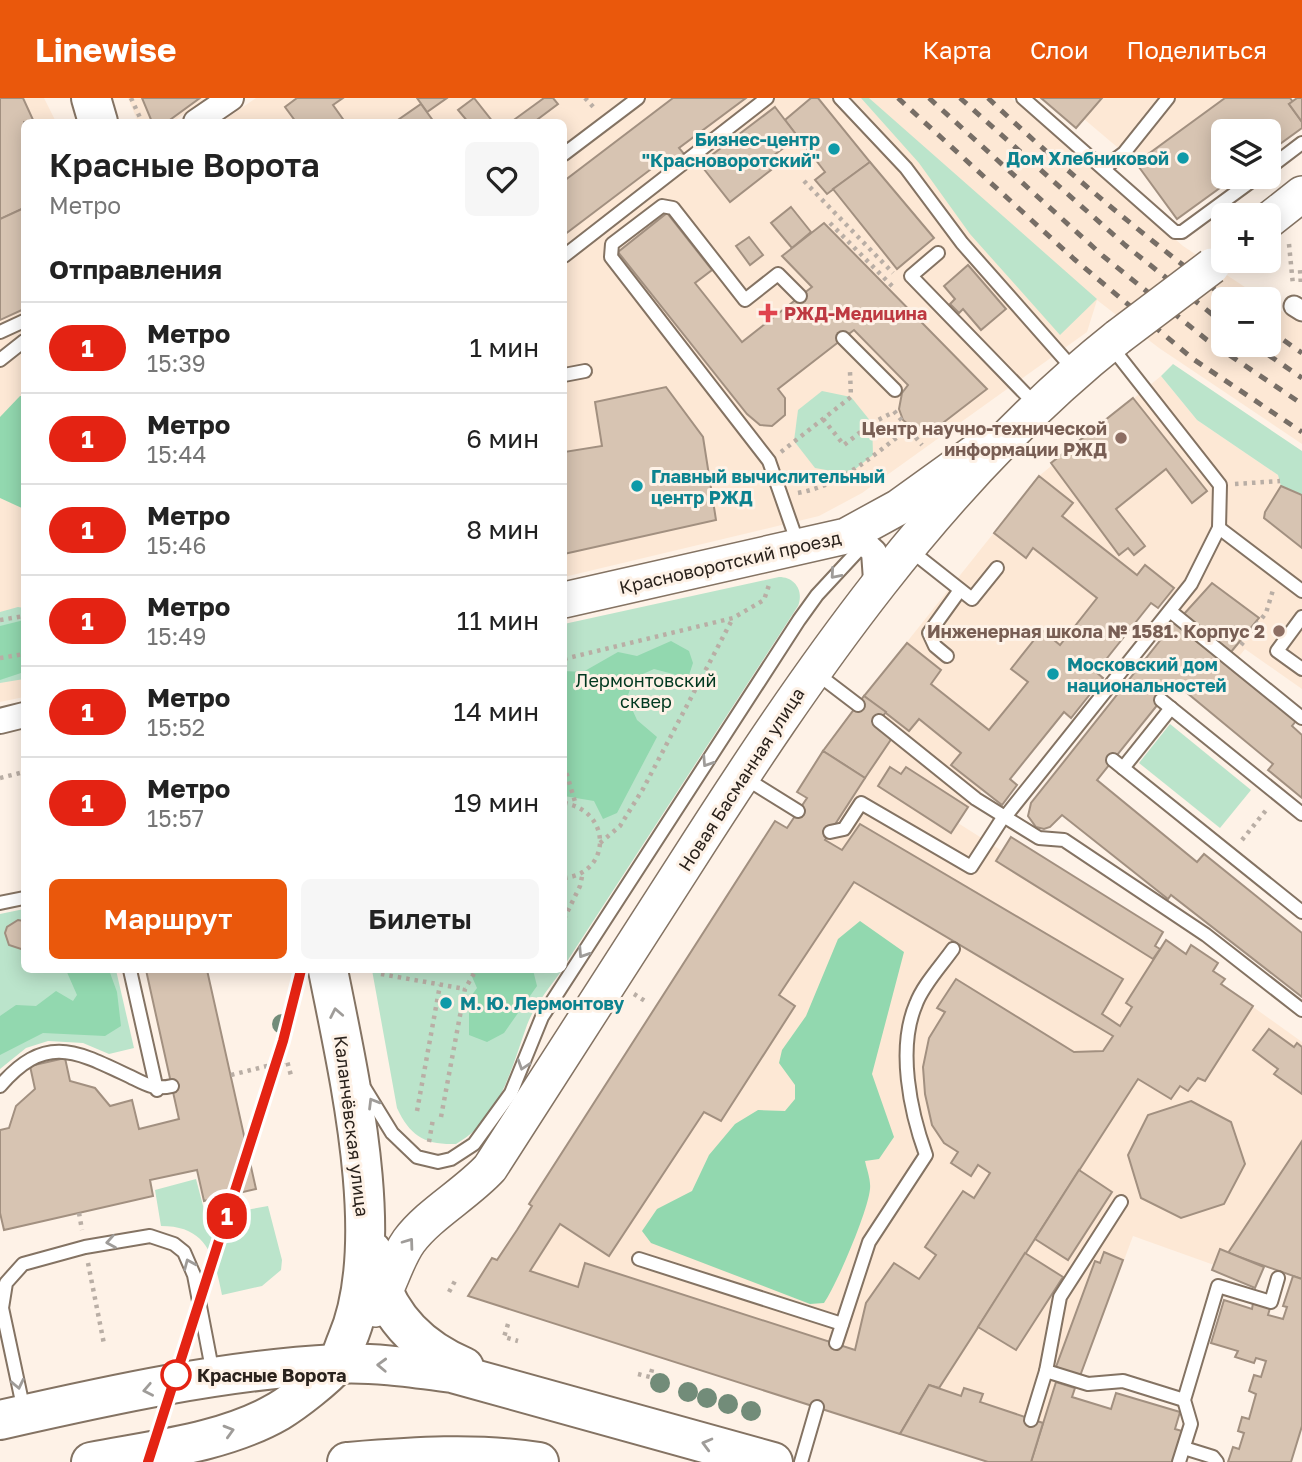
<!DOCTYPE html>
<html lang="ru">
<head>
<meta charset="utf-8">
<style>
  :root { --surface:#fff; --page:#f6f6f6; --text:#222; --muted:#767676; --line:#e0e0e0; --accent:#ea580c }
  body { margin:0; font-family:"Golos Text",sans-serif; background:var(--page); color:var(--text); height:100vh; display:flex; flex-direction:column; font-size:26px; white-space:nowrap }
  * { box-sizing:border-box; margin:0 }
  p { font-size:23px; color:var(--muted) }
  .icon { flex:none; width:38px; height:38px; fill:none; stroke:currentColor; stroke-width:2; stroke-linecap:round; stroke-linejoin:round }
  .map { position:relative; flex:1; overflow:hidden }
  .side { position:absolute; left:21px; top:21px; width:546px; height:854px; display:flex; flex-direction:column; background:var(--surface); border-radius:10px; box-shadow:0 4px 18px #0003 }
  .side>* { flex:none }
  .badge { padding:0 14px; border-radius:23px; font-size:24px; line-height:46px }
  .controls { position:absolute; left:1211px; top:21px; display:grid; gap:14px }
  .controls a { display:grid; place-items:center; width:70px; height:70px; border-radius:10px; background:var(--surface); box-shadow:0 4px 18px #0003; font-size:35px }
  .map>.badge { position:absolute; translate:-50% -50%; box-shadow:0 0 0 4px #fff }
  h2 { padding:0 28px; font-size:26px; line-height:63px }
  .round { display:grid; place-items:center; flex:none; width:74px; height:74px; border-radius:10px; background:var(--page) }
  .summary { display:flex; align-items:center; justify-content:space-between; height:119px; padding:0 28px }
  h1 { font-size:33px; font-weight:600; line-height:52px }
  .cta { display:flex; gap:14px; margin-top:auto; padding:14px 28px }
  .cta a { flex:1; height:80px; border-radius:10px; background:var(--accent); color:#fff; font-size:28px; font-weight:600; line-height:80px; text-align:center }
  .cta a+a { background:var(--page); color:var(--text) }
  ul { padding:0; list-style:none }
  li { display:flex; align-items:center; gap:21px; height:91px; padding:0 28px; border-top:2px solid var(--line) }
  li div { flex:1 }
  li b { display:block; font-size:26px }
  li em { font-style:normal }
  li .badge { min-width:77px; font-weight:700; text-align:center }
  header { display:flex; align-items:center; gap:42px; box-sizing:border-box; height:98px; padding:0 35px; background:var(--accent); color:#fff }
  header strong { font-size:33px }
  nav { display:flex; gap:38px; margin-inline-start:auto; font-size:24px }
  .map>svg:first-child { display:block }
  .built { fill:#fde8d5 }
  .green { fill:#bbe4cb }
  .forest { fill:#92d8af }
  .building { fill:#d7c4b2; stroke:#a29080; stroke-width:2; fill-rule:evenodd }
  .lines { fill:none; stroke-linecap:round; stroke-linejoin:round }
  .service-casing { stroke:#847363; stroke-width:16 }
  .pedestrian-casing { stroke:#847363; stroke-width:23 }
  .minor-casing { stroke:#847363; stroke-width:28 }
  .secondary-casing { stroke:#847363; stroke-width:38 }
  .primary-casing { stroke:#847363; stroke-width:42 }
  .path { stroke:#b9aea5; stroke-width:4.5; stroke-dasharray:3.5 5; stroke-linecap:butt }
  .service { stroke:#fff; stroke-width:12 }
  .pedestrian { stroke:#fff; stroke-width:19 }
  .minor { stroke:#fff; stroke-width:24 }
  .secondary { stroke:#fff; stroke-width:35 }
  .primary { stroke:#fff; stroke-width:38 }
  .rail { stroke:#776e66; stroke-width:5; stroke-dasharray:9 9; stroke-linecap:butt }
  .secondary-bridge-casing { stroke:#847363; stroke-width:38; stroke-linecap:butt }
  .secondary-bridge { stroke:#fff; stroke-width:35 }
  .tree { fill:#728c79 }
  .oneway { stroke:#9f9c99 }
  .line-casing { stroke:#fff; stroke-width:16 }
  .line { stroke:#e42313; stroke-width:10 }
  .culture-dot { fill:#0f9aa8; stroke:#fef2e7; stroke-width:2.5 }
  .health-dot { fill:#e0444e; stroke:#fef2e7; stroke-width:2.5 }
  .education-dot { fill:#8d6e63; stroke:#fef2e7; stroke-width:2.5 }
  .stop-dot { fill:#fff; stroke:#e42313; stroke-width:3.5 }
  .labels { text-anchor:middle; dominant-baseline:central; stroke-width:6; stroke-linejoin:round; paint-order:stroke }
  .culture-label { font-size:18px; font-weight:bold; fill:#0d838f; stroke:#fef2e7; text-anchor:start }
  .health-label { font-size:18px; font-weight:bold; fill:#be3a42; stroke:#fef2e7; text-anchor:start }
  .education-label { font-size:18px; font-weight:bold; fill:#785e54; stroke:#fef2e7; text-anchor:end }
  .street-label { font-size:18px; fill:#2a221c; stroke:#fef2e7 }
  .park-label { font-size:18px; fill:#00381f; stroke:#fef2e7 }
  .stop-label { font-size:18px; font-weight:bold; fill:#2a221c; stroke:#fef2e7; text-anchor:start }
</style>
</head>
<body>
<header>
<strong>Linewise</strong>
<nav><a>Карта</a><a>Слои</a><a>Поделиться</a></nav>
</header>
<div class="map">
<svg width="1302" height="1364" viewBox="0 0 1302 1364">
  <rect width="100%" height="100%" fill="#fef2e7"/>
  <!-- built -->
  <g class="built">
    <polygon points="0,0 44,0 56,24 24,24 24,599 0,604"/>
    <polygon points="128,0 208,0 172,24 138,24"/>
    <polygon points="256,0 1011,0 1183,148 1263,201 1223,201 1223,247 1269,247 1269,205 1302,226 1302,346 1159,250 1097,202 1087,234 862,395 819,418 564,479 564,24 221,24"/>
    <polygon points="1041,0 1290,0 1302,30 1269,54 1269,33 1223,33 1223,79 1235,79 1177,121 1136,65 1084,21 1076,30"/>
    <polygon points="1161,278 1197,322 1278,377 1281,388 1302,397 1302,591 1245,551 1237,561 1166,501 1158,510 1151,505 1096,574 1103,580 1071,620 1063,614 1010,681 1017,687 1002,707 982,692 958,725 1002,753 1011,739 1163,834 1156,847 1160,850 1166,842 1185,856 1191,848 1218,865 1213,873 1225,881 1221,886 1302,944 1302,1181 1220,1151 1214,1167 1133,1138 1073,1299 1110,1311 1116,1295 1180,1314 1175,1331 1182,1333 1173,1364 988,1364 468,1198 492,1160 497,1162 517,1132 532,1109 529,1106 775,723 787,730 806,700 797,694 864,598 1039,378"/>
  </g>
  <!-- green -->
  <g class="green">
    <polygon points="861,0 869,0 1097,201 1060,237 970,136 919,65"/>
    <polygon points="1173,266 1302,353 1302,397 1281,388 1278,377 1197,322 1161,278"/>
    <polygon points="822,293 851,299 872,325 873,357 849,376 815,370 794,343 798,312"/>
    <path d="M 779,479 C 795,479 804,493 798,508 L 564,868 L 564,526 Z"/>
    <polygon points="18,509 24,510 24,581 0,585 0,514"/>
    <polygon points="1170,626 1251,692 1220,730 1139,665"/>
    <polygon points="24,811 24,872 116,872 134,950 109,956 83,945 48,943 26,950 0,971 0,816"/>
    <path d="M 372,872 L 562,872 C 550,889 534,908 527,927 C 511,971 500,1022 456,1046 C 425,1047 410,1038 397,1010 Z"/>
    <path d="M 196,1081 L 206,1119 L 268,1108 L 282,1162 L 281,1172 L 262,1188 L 222,1197 C 214,1158 207,1128 161,1128 L 155,1092 Z"/>
  </g>
  <!-- forest -->
  <g class="forest">
    <polygon points="20,298 24,298 24,411 0,400 0,319"/>
    <polygon points="24,522 24,574 0,582 0,528"/>
    <polygon points="671,543 689,553 693,565 688,580 654,571 634,580 627,600 637,622 657,639 617,715 603,721 594,703 564,698 564,573 583,574 618,554 637,558"/>
    <path d="M 860,823 L 904,854 L 872,976 L 894,1039 L 879,1061 L 865,1063 C 867,1072 871,1082 870,1091 C 868,1113 837,1186 824,1205 L 810,1206 L 651,1145 L 642,1133 L 657,1111 L 692,1093 L 709,1057 L 735,1026 L 758,1012 L 785,1013 L 795,1001 L 795,987 L 779,965 L 782,952 L 806,918 L 838,841 Z"/>
    <polygon points="66,872 109,872 117,894 121,928 105,938 43,935 0,957 0,918 16,907 36,908 56,893 73,903 77,897"/>
    <polygon points="469,872 533,872 537,888 504,935 487,944 469,937 469,901 477,890"/>
  </g>
  <!-- building -->
  <g class="building">
    <polygon points="0,0 23,0 34,24 24,24 24,110 0,121"/>
    <polygon points="142,0 200,0 167,24 152,24"/>
    <polygon points="297,0 343,0 333,7 345,24 296,24 285,9"/>
    <polygon points="417,0 447,0 427,14"/>
    <polygon points="474,0 493,24 468,24 458,12"/>
    <polygon points="544,0 553,0 558,6 534,24 511,24"/>
    <polygon points="673,0 746,0 679,50 685,57 669,69 663,62 564,137 564,83"/>
    <polygon points="811,0 818,0 870,64 827,96 815,82 825,74 785,22"/>
    <polygon points="1041,0 1102,0 1076,30"/>
    <polygon points="1225,0 1290,0 1293,4 1289,6 1302,24 1302,30 1269,54 1269,33 1223,33 1223,79 1235,79 1177,121 1136,65"/>
    <polygon points="1297,0 1302,0 1302,24 1289,6"/>
    <polygon points="421,6 434,24 395,24"/>
    <polygon points="775,9 798,39 765,64 771,72 730,104 700,66"/>
    <polygon points="870,64 934,140 897,171 833,91"/>
    <polygon points="791,109 811,134 792,150 771,125"/>
    <polygon points="24,110 24,211 0,222 0,121"/>
    <polygon points="667,115 712,172 695,185 742,244 812,189 782,158 824,125 987,291 935,331 914,331 903,322 899,311 902,295 908,287 854,232 778,291 785,300 785,317 772,328 760,327 747,316 618,154"/>
    <polygon points="749,139 763,157 750,167 736,148"/>
    <polygon points="968,167 1006,211 981,232 963,211 959,215 950,206 955,201 944,188"/>
    <polygon points="666,289 703,339 716,422 564,456 564,354 602,348 595,304"/>
    <polygon points="1133,300 1207,393 1192,405 1166,371 1116,411 1145,448 1134,457 1128,450 1119,457 1051,365"/>
    <polygon points="1039,378 1073,405 1062,418 1137,477 1145,467 1174,490 1158,510 1151,505 1096,574 1103,580 1071,620 1064,614 1010,681 1017,687 1002,707 951,667 961,655 919,621 909,633 864,598 907,545 941,572 931,586 989,632 1028,584 1011,571 1042,532 1060,547 1097,500 1033,450 1026,460 994,435"/>
    <polygon points="1281,388 1302,397 1302,450 1264,420 1265,414"/>
    <polygon points="1212,485 1259,520 1231,554 1184,516"/>
    <polygon points="1174,525 1296,623 1292,628 1302,637 1302,700 1268,672 1273,666 1175,585 1097,682 1197,764 1204,756 1302,835 1302,899 1171,797 1168,801 1062,717 1050,729 1044,731 1036,729 1028,718 1031,705"/>
    <polygon points="864,598 886,614 876,627 892,640 865,680 823,653"/>
    <path d="M 823,653 L 865,680 L 825,742 L 842,752 L 860,726 L 1123,881 L 1102,916 L 1120,928 L 1132,909 L 1126,905 L 1166,842 L 1186,856 L 1191,847 L 1218,865 L 1213,873 L 1225,881 L 1221,886 L 1253,908 L 1205,983 L 1198,980 L 1188,993 L 1180,988 L 1171,1001 L 1138,981 L 939,1290 L 929,1287 L 900,1336 L 468,1198 L 492,1160 L 497,1162 L 517,1132 L 532,1108 L 529,1106 L 775,723 L 787,730 L 807,700 L 797,694 ZM 854,784 L 1113,938 L 1103,953 L 1074,954 L 956,881 L 937,910 L 945,914 L 929,940 L 923,969 L 925,996 L 932,1027 L 944,1045 L 958,1054 L 951,1065 L 971,1078 L 978,1067 L 990,1075 L 974,1100 L 963,1093 L 925,1149 L 936,1157 L 919,1181 L 894,1165 L 866,1205 L 855,1252 L 585,1165 L 578,1189 L 530,1173 L 560,1126 L 609,1158 L 704,1014 L 721,1023 L 795,908 L 779,897 Z"/>
    <polygon points="890,669 901,676 906,669 968,709 951,735 878,688"/>
    <polygon points="1011,739 1163,834 1155,848 1160,851 1153,861 996,763"/>
    <polygon points="18,822 24,823 24,850 21,851 9,847 5,835 7,829"/>
    <polygon points="146,872 207,872 256,1091 204,1103 197,1072 150,1082 153,1098 4,1132 0,1115 0,1032 9,1030 16,1008 35,991 30,968 65,960 70,983 95,990 110,1008 132,1002 139,1031 179,1021"/>
    <polygon points="1269,931 1294,949 1297,945 1302,949 1302,996 1274,976 1278,971 1253,952"/>
    <polygon points="1191,1003 1231,1024 1245,1066 1224,1106 1181,1120 1141,1100 1128,1057 1148,1017"/>
    <polygon points="1302,1043 1302,1181 1228,1155"/>
    <polygon points="1079,1072 1112,1094 1068,1162 1035,1141"/>
    <polygon points="1220,1151 1264,1169 1255,1190 1212,1172"/>
    <polygon points="1104,1154 1123,1162 1080,1278 1056,1269 1095,1163 1100,1165"/>
    <polygon points="1025,1155 1063,1179 1016,1252 978,1229"/>
    <polygon points="1293,1178 1302,1181 1302,1328 1291,1364 1228,1364 1233,1349 1239,1351 1244,1335 1238,1333 1242,1319 1249,1321 1256,1296 1249,1293 1254,1277 1261,1279 1266,1263 1256,1260 1254,1265 1235,1259 1238,1253 1211,1245 1224,1202 1252,1211 1253,1205 1262,1207 1270,1210 1268,1217 1283,1221 1287,1209 1283,1208"/>
    <polygon points="1056,1284 1075,1290 1072,1299 1111,1311 1116,1295 1180,1314 1175,1331 1182,1333 1173,1364 1031,1364"/>
    <polygon points="929,1287 961,1298 964,1290 983,1296 980,1304 1043,1325 1031,1364 988,1364 900,1336"/>
  </g>
  <g class="lines">
    <defs>
      <g id="service">
        <polyline points="840,0 906,70 962,145 1075,273"/>
        <polyline points="1023,0 1175,134 1182,134 1257,79"/>
        <polyline points="564,56 638,0"/>
        <polyline points="1104,70 1124,55 1168,0"/>
        <polyline points="1269,70 1302,45"/>
        <polyline points="938,155 911,178 1036,307"/>
        <polyline points="564,158 767,0"/>
        <polyline points="0,234 24,223"/>
        <polyline points="843,240 895,292"/>
        <polyline points="0,262 24,243"/>
        <polyline points="564,277 585,273"/>
        <polyline points="1219,430 1302,493"/>
        <polyline points="798,446 769,363 611,159 612,146 662,108 673,110 745,202 778,176 800,198"/>
        <polyline points="910,452 972,501 997,470"/>
        <polyline points="1170,513 1302,620"/>
        <polyline points="1302,519 1277,553 1302,571"/>
        <polyline points="947,558 935,548 929,535 960,492"/>
        <polyline points="816,575 858,607"/>
        <polyline points="1161,602 1302,716"/>
        <polyline points="879,623 976,701 1005,719 1191,486 1219,430 1220,387 1110,247"/>
        <polyline points="1113,662 1302,814"/>
        <polyline points="1123,670 1171,610"/>
        <polyline points="745,680 798,713"/>
        <polyline points="1005,719 1039,740 1064,742 1206,837 1302,912"/>
        <polyline points="830,734 844,731 861,705 971,769 1004,718"/>
        <polyline points="0,805 24,800"/>
        <polyline points="130,872 157,992"/>
        <path d="M 0,988 C 46,935 76,953 131,979 C 147,987 155,992 172,988"/>
        <polyline points="365,991 392,1035 417,1059 438,1064 451,1061 474,1046 511,995 542,919 799,522 817,497 868,442"/>
        <polyline points="639,1161 842,1226"/>
        <path d="M 836,1245 L 869,1144 L 926,1057 C 910,1013 897,950 916,906 C 923,887 941,868 953,851"/>
        <polyline points="1046,1273 1060,1199 1121,1104"/>
        <polyline points="24,1313 2,1210 6,1185 23,1166 85,1149 150,1138 174,1146 184,1154 194,1177 213,1276"/>
        <polyline points="1031,1322 1046,1273 1088,1286 1123,1283 1184,1302"/>
        <polyline points="1184,1350 1213,1359 1217,1364"/>
        <polyline points="801,1364 817,1309"/>
        <polyline points="1179,1364 1191,1326 1184,1302 1218,1188 1271,1204 1278,1180"/>
      </g>
      <polyline id="pedestrian" points="1294,208 1302,213"/>
      <g id="minor">
        <polyline points="196,24 231,0"/>
        <polyline points="846,438 859,440 874,454 876,482 870,494"/>
        <polyline points="0,623 24,617"/>
      </g>
      <g id="secondary">
        <polyline points="1269,122 1302,96"/>
        <polyline points="564,502 846,438 899,409 974,355"/>
        <path d="M 375,1211 C 390,1190 394,1164 409,1143 C 429,1116 466,1096 490,1070 C 555,969 619,868 684,768 C 806,577 939,381 1118,239"/>
      </g>
      <g id="primary">
        <polyline points="91,0 98,24"/>
        <path d="M 372,1153 C 380,1209 412,1247 464,1269"/>
        <path d="M 0,1322 C 110,1297 223,1272 336,1266 C 374,1264 414,1270 452,1275 L 773,1364"/>
        <path d="M 91,1364 C 152,1352 224,1345 279,1313 C 294,1304 325,1280 337,1266 C 341,1260 344,1249 347,1242 C 389,1145 348,974 328,872"/>
        <path d="M 347,1364 C 412,1359 475,1354 539,1364"/>
      </g>
    </defs>
    <!-- service casing -->
    <use href="#service" class="service-casing"/>
    <!-- pedestrian casing -->
    <use href="#pedestrian" class="pedestrian-casing"/>
    <!-- minor casing -->
    <use href="#minor" class="minor-casing"/>
    <!-- secondary casing -->
    <use href="#secondary" class="secondary-casing"/>
    <!-- primary casing -->
    <use href="#primary" class="primary-casing"/>
    <!-- path -->
    <g class="path">
      <polyline points="131,0 142,24"/>
      <polyline points="585,0 596,12"/>
      <polyline points="804,83 893,175"/>
      <polyline points="830,125 895,191"/>
      <polyline points="1289,146 1293,187"/>
      <polyline points="1300,172 1301,188"/>
      <polyline points="894,313 922,347"/>
      <polyline points="823,321 844,347 872,325 894,314"/>
      <polyline points="781,354 851,299 850,274"/>
      <polyline points="1235,386 1280,383"/>
      <path d="M 798,395 C 842,387 873,357 908,331"/>
      <polyline points="0,522 24,518"/>
      <polyline points="1241,547 1266,515 1273,492"/>
      <polyline points="0,560 24,556"/>
      <polyline points="564,561 733,520 764,502 769,487"/>
      <polyline points="564,667 576,707"/>
      <polyline points="0,680 24,674"/>
      <path d="M 564,705 C 612,713 612,775 564,780"/>
      <polyline points="1242,742 1267,711"/>
      <polyline points="600,745 620,728 643,691 733,520"/>
      <polyline points="564,821 580,788 583,774"/>
      <polyline points="381,876 465,891"/>
      <polyline points="634,896 645,903"/>
      <polyline points="231,977 287,963 292,981"/>
      <polyline points="417,1013 440,887"/>
      <polyline points="441,1019 465,891 476,872"/>
      <polyline points="429,1044 433,1021"/>
      <polyline points="79,1115 82,1132"/>
      <polyline points="88,1165 104,1246"/>
      <polyline points="449,1194 455,1183"/>
      <polyline points="508,1226 504,1239 518,1243"/>
      <polyline points="638,1276 650,1279 653,1268"/>
    </g>
    <!-- service -->
    <use href="#service" class="service"/>
    <!-- pedestrian -->
    <use href="#pedestrian" class="pedestrian"/>
    <!-- minor -->
    <use href="#minor" class="minor"/>
    <!-- secondary -->
    <use href="#secondary" class="secondary"/>
    <!-- primary -->
    <use href="#primary" class="primary"/>
    <!-- rail -->
    <g class="rail">
      <polyline points="898,0 1074,161 1193,261 1302,334"/>
      <polyline points="929,0 1103,158 1207,242 1302,306"/>
      <polyline points="960,0 1125,147 1223,225"/>
      <path d="M 988,0 C 1064,72 1144,138 1227,201"/>
      <polyline points="1269,232 1302,255"/>
      <polyline points="1254,247 1302,280"/>
    </g>
    <defs>
      <polyline id="secondary-bridge" points="1118,239 1212,168"/>
    </defs>
    <!-- secondary-bridge casing -->
    <use href="#secondary-bridge" class="secondary-bridge-casing"/>
    <!-- secondary-bridge -->
    <use href="#secondary-bridge" class="secondary-bridge"/>
  </g>
  <!-- trees -->
  <g class="tree">
    <circle cx="282" cy="926" r="10"/>
    <circle cx="660" cy="1285" r="10"/>
    <circle cx="688" cy="1294" r="10"/>
    <circle cx="707" cy="1300" r="10"/>
    <circle cx="728" cy="1306" r="10"/>
    <circle cx="751" cy="1313" r="10"/>
  </g>
  <!-- one-way arrows -->
  <defs><path id="oneway-chevron" d="M-2-3.5L2.5 0L-2 3.5" fill="none" stroke-width="1.6" stroke-linecap="round" stroke-linejoin="round" transform="scale(1.75)"/></defs>
  <g class="oneway">
    <use href="#oneway-chevron" transform="translate(835 476) rotate(131)"/>
    <use href="#oneway-chevron" transform="translate(707 664) rotate(123)"/>
    <use href="#oneway-chevron" transform="translate(583 855) rotate(123)"/>
    <use href="#oneway-chevron" transform="translate(336 915) rotate(-101)"/>
    <use href="#oneway-chevron" transform="translate(523 967) rotate(108)"/>
    <use href="#oneway-chevron" transform="translate(373 1005) rotate(-121)"/>
    <use href="#oneway-chevron" transform="translate(111 1144) rotate(170)"/>
    <use href="#oneway-chevron" transform="translate(409 1145) rotate(-54)"/>
    <use href="#oneway-chevron" transform="translate(189 1166) rotate(-113)"/>
    <use href="#oneway-chevron" transform="translate(382 1267) rotate(-178)"/>
    <use href="#oneway-chevron" transform="translate(18 1286) rotate(78)"/>
    <use href="#oneway-chevron" transform="translate(148 1292) rotate(169)"/>
    <use href="#oneway-chevron" transform="translate(229 1333) rotate(-16)"/>
    <use href="#oneway-chevron" transform="translate(707 1346) rotate(-165)"/>
  </g>
  <g class="lines">
    <defs>
      <polyline id="line" points="148,1364 283,943 301,872"/>
    </defs>
    <!-- line casing -->
    <use href="#line" class="line-casing"/>
    <!-- line -->
    <use href="#line" class="line"/>
  </g>
  <!-- markers -->
  <g class="culture-dot">
    <circle cx="834" cy="51" r="7"/>
    <circle cx="1183" cy="60" r="7"/>
    <circle cx="637" cy="388" r="7"/>
    <circle cx="1053" cy="576" r="7"/>
    <circle cx="446" cy="905" r="7"/>
  </g>
  <path class="health-dot" d="M764.5 204.5h7v7h7v7h-7v7h-7v-7h-7v-7h7z"/>
  <g class="education-dot">
    <circle cx="1121" cy="340" r="7"/>
    <circle cx="1279" cy="533" r="7"/>
  </g>
  <circle class="stop-dot" cx="176" cy="1277" r="14"/>
  <g class="labels">
    <!-- culture labels -->
    <g class="culture-label">
      <text x="820" y="41" text-anchor="end">Бизнес-центр<tspan x="820" dy="21">"Красноворотский"</tspan></text>
      <text x="1169" y="60" text-anchor="end">Дом Хлебниковой</text>
      <text x="651" y="378">Главный вычислительный<tspan x="651" dy="21">центр РЖД</tspan></text>
      <text x="1067" y="566">Московский дом<tspan x="1067" dy="21">национальностей</tspan></text>
      <text x="460" y="905">М. Ю. Лермонтову</text>
    </g>
    <!-- health labels -->
    <g class="health-label">
      <text x="784" y="215">РЖД-Медицина</text>
    </g>
    <!-- education labels -->
    <g class="education-label">
      <text x="1107" y="330">Центр научно-технической<tspan x="1107" dy="21">информации РЖД</tspan></text>
      <text x="1265" y="533">Инженерная школа № 1581. Корпус 2</text>
    </g>
    <!-- street labels -->
    <g class="street-label">
      <text transform="translate(730 464) rotate(-13)">Красноворотский проезд</text>
      <text transform="translate(741 681) rotate(-57)">Новая Басманная улица</text>
      <text transform="translate(352 1028) rotate(83)">Каланчёвская улица</text>
    </g>
    <!-- park labels -->
    <g class="park-label">
      <text x="646" y="582">Лермонтовский<tspan x="646" dy="21">сквер</tspan></text>
    </g>
    <!-- stop labels -->
    <g class="stop-label">
      <text x="197" y="1277">Красные Ворота</text>
    </g>
  </g>
</svg>
<div class="controls">
<a><svg class="icon" aria-label="layers" viewBox="0 0 24 24"><path d="M12 4l9 5-9 5-9-5zM3 14l9 5 9-5"/></svg></a>
<a>+</a>
<a>−</a>
</div>
<b class="badge" style="left:227px;top:1118px;background:#e42313;color:#fff">1</b>
<section class="side">
<div class="summary"><div><h1>Красные Ворота</h1><p>Метро</p></div><a class="round"><svg class="icon" aria-label="heart" viewBox="0 0 24 24"><path d="M12 20l-8-8c-3-5 5-10 8-4 3-6 11-1 8 4z"/></svg></a></div>
<h2>Отправления</h2>
<ul>
<li><span class="badge" style="background:#e42313;color:#fff">1</span><div><b>Метро</b><p>15:39</p></div><em>1 мин</em></li>
<li><span class="badge" style="background:#e42313;color:#fff">1</span><div><b>Метро</b><p>15:44</p></div><em>6 мин</em></li>
<li><span class="badge" style="background:#e42313;color:#fff">1</span><div><b>Метро</b><p>15:46</p></div><em>8 мин</em></li>
<li><span class="badge" style="background:#e42313;color:#fff">1</span><div><b>Метро</b><p>15:49</p></div><em>11 мин</em></li>
<li><span class="badge" style="background:#e42313;color:#fff">1</span><div><b>Метро</b><p>15:52</p></div><em>14 мин</em></li>
<li><span class="badge" style="background:#e42313;color:#fff">1</span><div><b>Метро</b><p>15:57</p></div><em>19 мин</em></li>
</ul>
<div class="cta"><a>Маршрут</a><a>Билеты</a></div>
</section>
</div>
</body>
</html>
